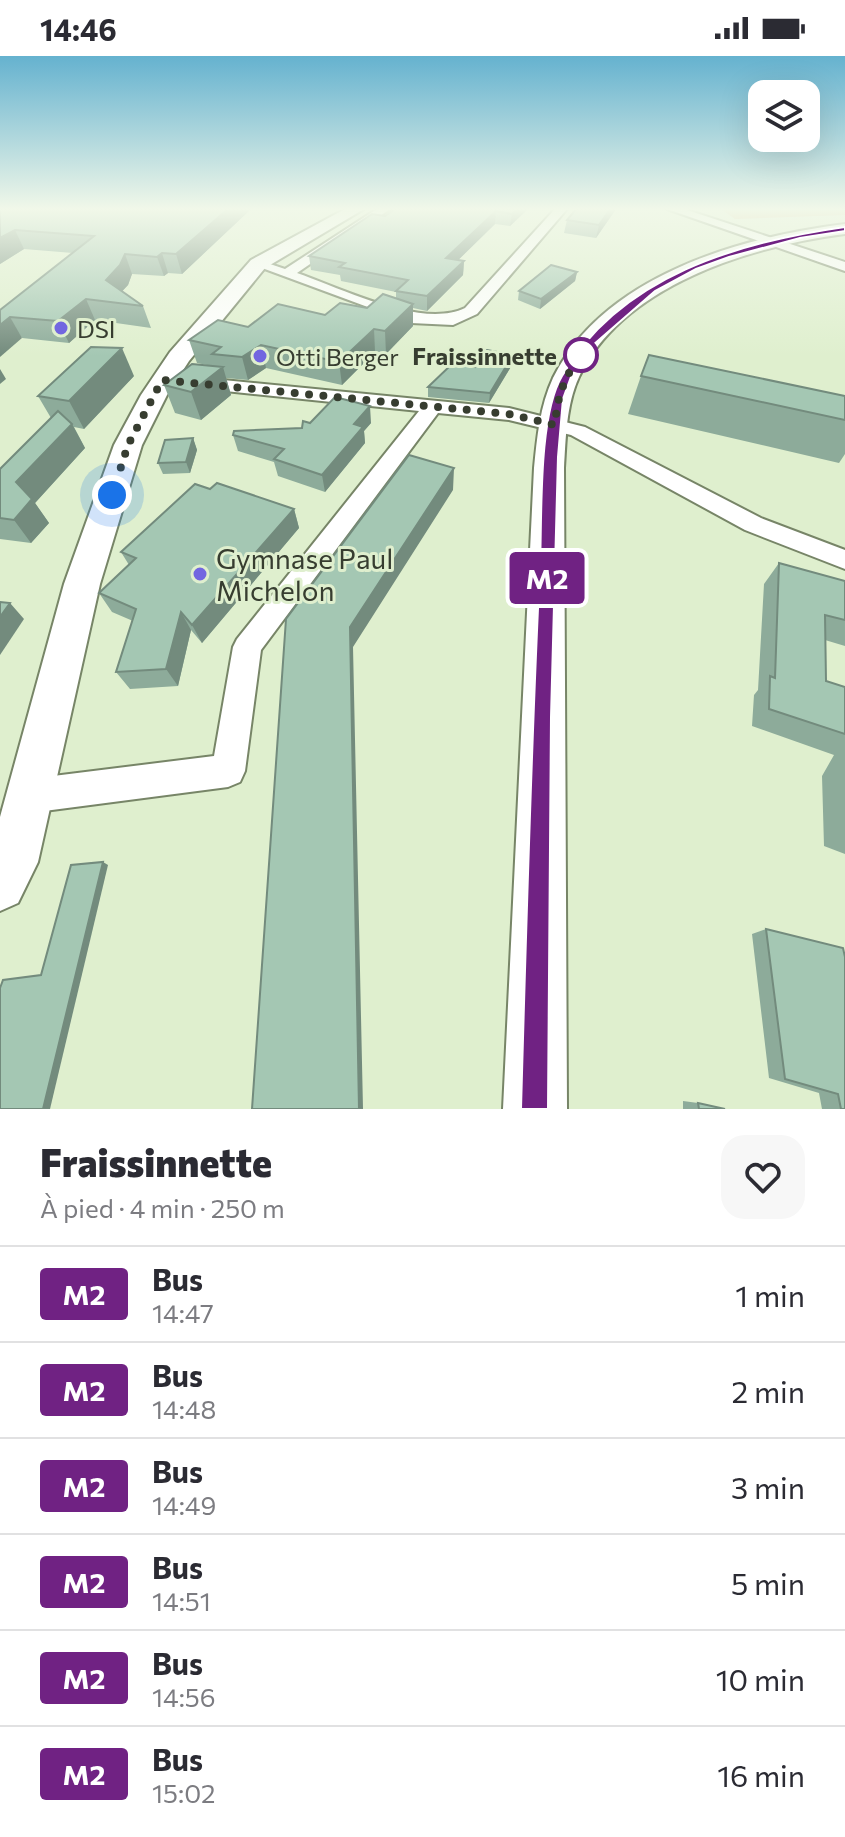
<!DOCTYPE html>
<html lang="fr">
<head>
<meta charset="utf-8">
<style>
  :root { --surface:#fff; --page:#f7f7f7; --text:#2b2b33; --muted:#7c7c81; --line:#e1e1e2 }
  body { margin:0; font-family:Commissioner,sans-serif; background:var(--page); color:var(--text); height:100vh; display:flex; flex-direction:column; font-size:30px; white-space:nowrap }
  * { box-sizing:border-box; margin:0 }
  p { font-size:26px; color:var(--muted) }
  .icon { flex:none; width:44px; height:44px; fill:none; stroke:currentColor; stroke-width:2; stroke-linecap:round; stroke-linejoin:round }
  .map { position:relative; height:1053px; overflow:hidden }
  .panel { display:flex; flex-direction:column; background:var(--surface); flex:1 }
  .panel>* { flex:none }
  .badge { padding:0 16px; border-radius:6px; font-size:28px; line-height:52px }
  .controls { position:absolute; left:748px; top:24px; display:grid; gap:16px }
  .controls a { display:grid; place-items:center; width:72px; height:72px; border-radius:16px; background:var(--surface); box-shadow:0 8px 32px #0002; font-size:40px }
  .you { position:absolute; width:40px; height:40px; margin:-20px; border:6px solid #fff; border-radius:50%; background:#1a73e8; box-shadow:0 0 0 12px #1a73e833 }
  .map>.badge { position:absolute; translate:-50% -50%; box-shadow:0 0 0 4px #fff }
  .round { display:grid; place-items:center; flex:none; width:84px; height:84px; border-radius:24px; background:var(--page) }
  .overview { display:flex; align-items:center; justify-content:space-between; height:136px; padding:0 40px }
  h1 { font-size:38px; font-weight:800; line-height:60px }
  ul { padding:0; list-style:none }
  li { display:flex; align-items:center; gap:24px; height:96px; padding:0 40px; border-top:2px solid var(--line) }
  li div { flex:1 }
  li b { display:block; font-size:30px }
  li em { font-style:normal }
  li .badge { min-width:88px; font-weight:700; text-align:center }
  .status { display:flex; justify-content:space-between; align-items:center; height:56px; padding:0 40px; background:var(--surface); direction:ltr }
  .status svg { height:22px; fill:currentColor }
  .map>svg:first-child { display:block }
  .green { fill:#dfae7e }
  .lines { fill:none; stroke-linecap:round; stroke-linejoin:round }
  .street-casing { stroke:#778567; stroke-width:4 }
  .secondary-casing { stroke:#778567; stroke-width:4 }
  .street { fill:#fff; fill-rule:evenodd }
  .secondary { fill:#fff; fill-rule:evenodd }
  .wall { fill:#8dab9a }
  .shaded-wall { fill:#738b7d }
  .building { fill:#a4c7b3; stroke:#738b7d; stroke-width:2 }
  .line { fill:#702283; stroke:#fff; stroke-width:2 }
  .walk { stroke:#373d30; stroke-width:8; stroke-dasharray:0 14.4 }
  .poi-dot { fill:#7266e0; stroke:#dfefce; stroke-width:3 }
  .stop-dot { fill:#fff; stroke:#702283; stroke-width:4 }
  .labels { text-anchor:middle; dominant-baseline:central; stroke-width:6; stroke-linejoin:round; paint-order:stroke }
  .far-poi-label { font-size:24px; fill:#373d30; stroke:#dfefce; text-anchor:start }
  .far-stop-label { font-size:24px; font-weight:bold; fill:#373d30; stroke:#dfefce; text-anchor:end }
  .poi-label { font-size:28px; fill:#373d30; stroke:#dfefce; text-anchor:start }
</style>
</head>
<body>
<div class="status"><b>14:46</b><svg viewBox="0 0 49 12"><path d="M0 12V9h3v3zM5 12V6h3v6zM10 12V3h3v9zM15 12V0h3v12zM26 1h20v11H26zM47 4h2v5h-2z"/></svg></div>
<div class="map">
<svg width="845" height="1053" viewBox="0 0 845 1053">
  <rect width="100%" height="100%" fill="#dfefce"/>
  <!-- green -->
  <polygon class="green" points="721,153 845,153 845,159 735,163"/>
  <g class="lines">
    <defs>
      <g id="street">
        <path d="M 377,153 L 390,153 L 297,217 C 343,233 422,273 465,252 L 555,153 L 567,153 L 477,258 L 453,269 L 411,267 L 251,208 L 258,204 L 285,213 Z"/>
        <polygon points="667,153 684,153 845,206 845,215"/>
        <polygon points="193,321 509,352 585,371 761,462 845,494 845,513 745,474 571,379 509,364 438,357 261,594 245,715 240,726 228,731 29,757 17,752 12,740 17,728 29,723 214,700 233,591 237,583 419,355 187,331 184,327 187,323"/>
      </g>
      <g id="secondary">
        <polygon points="345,153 364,153 265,212 189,305 167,339 142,389 100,528 38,806 18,847 0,855 0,761 64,528 114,389 141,339 170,296 251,204"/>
        <path d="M 845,168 L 845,178 C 752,190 623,228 579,321 C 566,349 566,382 564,412 L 567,1053 L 503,1053 L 534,412 C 537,381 540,350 553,322 C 604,219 741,181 845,168 Z"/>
      </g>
    </defs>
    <!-- street casing -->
    <use href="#street" class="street-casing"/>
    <!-- secondary casing -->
    <use href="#secondary" class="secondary-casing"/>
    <!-- street -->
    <use href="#street" class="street"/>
    <!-- secondary -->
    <use href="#secondary" class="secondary"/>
  </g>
  <!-- wall -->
  <g class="wall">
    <polygon points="0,153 251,153 182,218 168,217 164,220 132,218 128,229 122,235 143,250 151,272 95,264 69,287 22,282 0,254 73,197 24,193 0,208"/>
    <polygon points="528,153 510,170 495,168 458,204 464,205 463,219 427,255 413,252 413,270 386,298 375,296 342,329 266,312 248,324 226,322 231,339 201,364 175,357 164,329 207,309 197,307 189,284 248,271 367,252 396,243 396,236 341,225 340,219 311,214 309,200 385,160"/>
    <polygon points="576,153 616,153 596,182 564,177 567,164"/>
    <polygon points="577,216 575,225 540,253 518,244 519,235"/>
    <polygon points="513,299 512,309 489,347 428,341 428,331 475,311"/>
    <polygon points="134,320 84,373 74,371 85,392 35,447 49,467 31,487 0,483 0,413 51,362 38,340"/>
    <polygon points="641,320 845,340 845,398 839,407 628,358"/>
    <polygon points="310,367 371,367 364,375 365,387 325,436 278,420 274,406 238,395 233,379 302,372"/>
    <polygon points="193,382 197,394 190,417 163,418 158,407"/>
    <polygon points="210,433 294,453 299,472 202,587 191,574 178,630 130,633 116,616 133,565 112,556 99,537 129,509 121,496"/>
    <polygon points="779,507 845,525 845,590 825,584 826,625 845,631 845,798 824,790 822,720 834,699 752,670 754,639 758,634 764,528"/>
    <polygon points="766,873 845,1053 822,1053 819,1037 769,1022 752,878"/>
    <polygon points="683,1045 698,1047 725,1053 683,1053"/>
  </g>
  <!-- shaded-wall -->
  <g class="shaded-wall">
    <polygon points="228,153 251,153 182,218 176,198"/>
    <polygon points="517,153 528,153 510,170 512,158"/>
    <polygon points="610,153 616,153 596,182 599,169"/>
    <polygon points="496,155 495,168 446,216 446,202"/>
    <polygon points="15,174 24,193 0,208 0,182"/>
    <polygon points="162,197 168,217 164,220 157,201"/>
    <polygon points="125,198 132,218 128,229 114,244 106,224"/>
    <polygon points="464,205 463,219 427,255 427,240"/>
    <polygon points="577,216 575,225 540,253 541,243"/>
    <polygon points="86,243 95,264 69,287 58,265"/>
    <polygon points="413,248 413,270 386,298 385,275"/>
    <polygon points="10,261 22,282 0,301 0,269"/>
    <polygon points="374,273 375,296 342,329 339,306"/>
    <polygon points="261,289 266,312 248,324 242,301"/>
    <polygon points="122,292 134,320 84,373 69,345"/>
    <polygon points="513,299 512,309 489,347 490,337"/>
    <polygon points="223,311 231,339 201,364 191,336"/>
    <polygon points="0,313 6,323 0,328"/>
    <polygon points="370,350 371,367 364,375 365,387 325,436 322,419 354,368"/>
    <polygon points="72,368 85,392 35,447 49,467 31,487 14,464 16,426"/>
    <polygon points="193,382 197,394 190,417 186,406"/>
    <polygon points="454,412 453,434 353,591 363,1053 359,1053 350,571"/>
    <polygon points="294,453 299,472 202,587 192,569"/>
    <polygon points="10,547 24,563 0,599 0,561"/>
    <polygon points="181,556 191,574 178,630 166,613"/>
    <polygon points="103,806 108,809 50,1053 43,1053"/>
  </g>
  <!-- building -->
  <g class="building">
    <polygon points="0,153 228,153 176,198 162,197 157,201 125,198 120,209 106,224 143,250 86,243 58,265 10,261 0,269 0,254 94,180 15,174 0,182"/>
    <polygon points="395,153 517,153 512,158 496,155 446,202 464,205 427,240 396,235 408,224 339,211 345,207 309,200 372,158 385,160"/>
    <polygon points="576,153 610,153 599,169 567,164"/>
    <polygon points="551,209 577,216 541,243 519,235"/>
    <polygon points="383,238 413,248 385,275 374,273 339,306 261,289 242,301 212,298 221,291 189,284 218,264 248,271 278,248 325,259 340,247 367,252"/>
    <polygon points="91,291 122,292 69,345 38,340"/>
    <polygon points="487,294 513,299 490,337 428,331 454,306 475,311"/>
    <polygon points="649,299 845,340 845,364 641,320"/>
    <polygon points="192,308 223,311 191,336 164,329"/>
    <polygon points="335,341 370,350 354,368 363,371 322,419 274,403 284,393 233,379 234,375 302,372 303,365 310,367"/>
    <polygon points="58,355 72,368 16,426 32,443 14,464 0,462 0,413"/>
    <polygon points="193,382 186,406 158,407 165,384"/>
    <polygon points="409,399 454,412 350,571 359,1053 252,1053 286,563"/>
    <polygon points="217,427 294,453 192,569 181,556 166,613 116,616 136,553 99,537 136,502 121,496 195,428 210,433"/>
    <polygon points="779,507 845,525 845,564 825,559 826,625 845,631 845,678 769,653 770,620 775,622"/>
    <polygon points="0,546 10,547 0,561"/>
    <polygon points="103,806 43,1053 0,1053 0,932 3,924 41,919 71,809"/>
    <polygon points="766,873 843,892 845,901 845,1053 841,1053 838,1038 785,1023"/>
    <polygon points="698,1047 725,1053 699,1053"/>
  </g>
  <!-- sky -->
  <linearGradient id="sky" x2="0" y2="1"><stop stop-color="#65b2cf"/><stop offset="0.51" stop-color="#f1f8e9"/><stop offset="1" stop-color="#f1f8e9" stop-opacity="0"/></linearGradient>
  <rect width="845" height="300" fill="url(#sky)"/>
  <!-- line -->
  <path class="line" d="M 845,171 L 845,175 L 800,182 L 729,201 L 696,213 L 655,235 L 592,290 L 571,321 L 563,343 L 558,401 L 551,661 L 548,1053 L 521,1053 C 526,872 531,691 540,510 C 542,461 538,360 562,320 C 620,220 738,186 845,171 Z"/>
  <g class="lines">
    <!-- walk -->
    <path class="walk" d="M 112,439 L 128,389 L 162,324 L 509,358 L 555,369 C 557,341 564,321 581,299"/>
  </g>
  <!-- markers -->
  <g class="poi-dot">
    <circle cx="61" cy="272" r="8"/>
    <circle cx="260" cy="300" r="8"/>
    <circle cx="200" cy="518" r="8"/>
  </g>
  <circle class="stop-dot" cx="581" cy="299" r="16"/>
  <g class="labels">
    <!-- far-poi labels -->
    <g class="far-poi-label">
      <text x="77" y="272">DSI</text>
      <text x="276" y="300">Otti Berger</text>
    </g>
    <!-- far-stop labels -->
    <g class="far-stop-label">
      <text x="557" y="299">Fraissinnette</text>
    </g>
    <!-- poi labels -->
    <g class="poi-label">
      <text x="216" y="502">Gymnase Paul<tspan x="216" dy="32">Michelon</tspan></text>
    </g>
  </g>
</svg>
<div class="controls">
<a><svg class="icon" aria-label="layers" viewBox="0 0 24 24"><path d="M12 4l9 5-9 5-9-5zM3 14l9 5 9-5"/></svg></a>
</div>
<div class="you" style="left:112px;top:439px"></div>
<b class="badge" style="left:547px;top:522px;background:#702283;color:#fff">M2</b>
</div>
<section class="panel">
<div class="overview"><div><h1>Fraissinnette</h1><p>À pied · 4 min · 250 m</p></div><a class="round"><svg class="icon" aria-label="heart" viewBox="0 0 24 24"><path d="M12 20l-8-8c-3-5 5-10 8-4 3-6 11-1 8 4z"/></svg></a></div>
<ul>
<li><span class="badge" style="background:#702283;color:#fff">M2</span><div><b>Bus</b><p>14:47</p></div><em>1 min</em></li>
<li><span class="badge" style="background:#702283;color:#fff">M2</span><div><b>Bus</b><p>14:48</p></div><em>2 min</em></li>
<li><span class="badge" style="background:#702283;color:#fff">M2</span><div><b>Bus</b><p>14:49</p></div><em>3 min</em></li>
<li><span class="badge" style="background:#702283;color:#fff">M2</span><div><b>Bus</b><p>14:51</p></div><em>5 min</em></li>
<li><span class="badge" style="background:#702283;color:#fff">M2</span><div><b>Bus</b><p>14:56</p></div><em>10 min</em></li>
<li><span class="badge" style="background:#702283;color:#fff">M2</span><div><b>Bus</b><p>15:02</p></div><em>16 min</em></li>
</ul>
</section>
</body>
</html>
